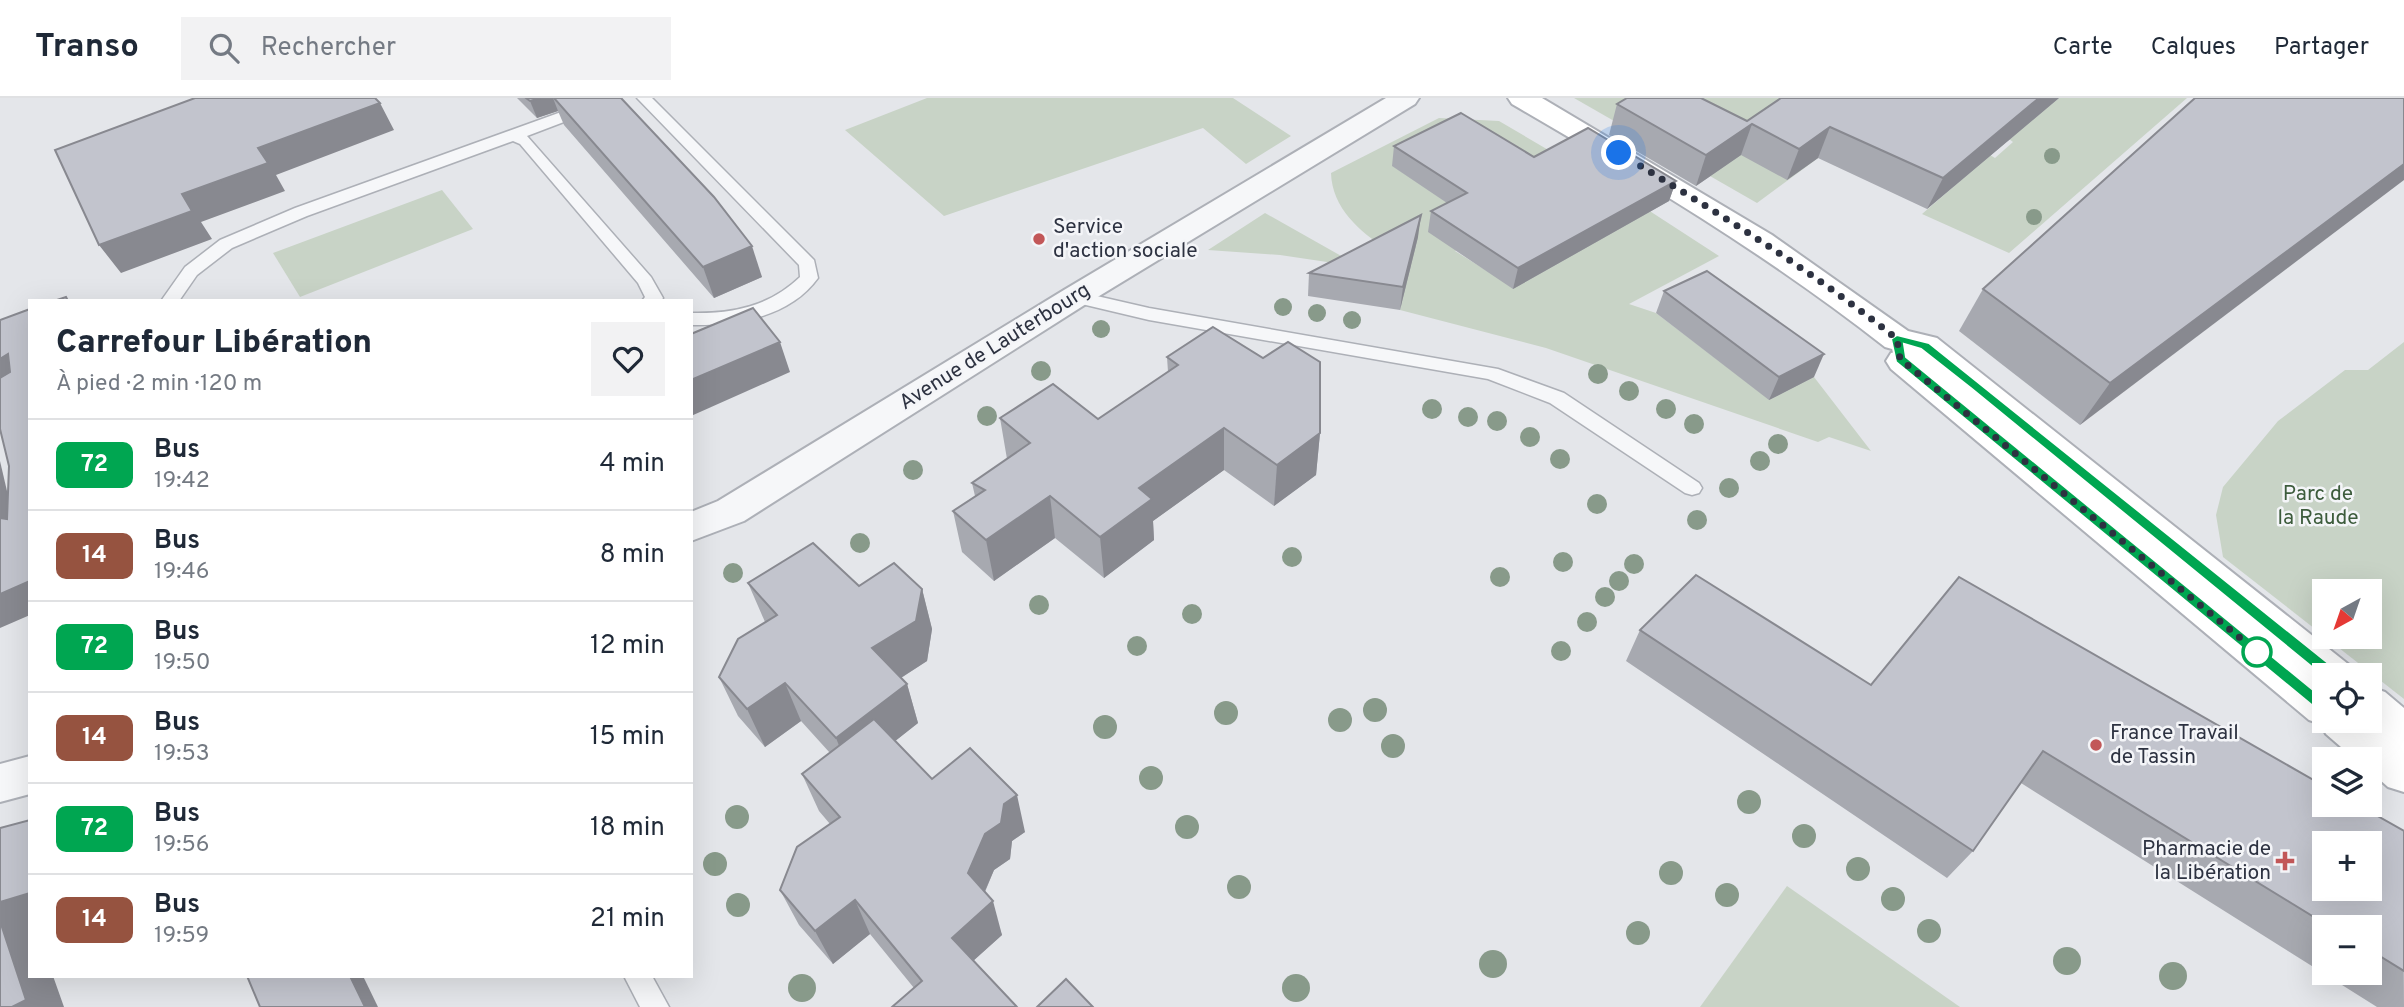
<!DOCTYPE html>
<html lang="fr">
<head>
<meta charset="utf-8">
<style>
  :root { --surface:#fff; --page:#f2f2f3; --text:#1f2937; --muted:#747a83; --line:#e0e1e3 }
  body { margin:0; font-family:Overpass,sans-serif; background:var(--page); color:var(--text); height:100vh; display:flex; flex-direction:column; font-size:26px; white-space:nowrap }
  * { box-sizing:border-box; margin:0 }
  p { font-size:23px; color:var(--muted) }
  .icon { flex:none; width:38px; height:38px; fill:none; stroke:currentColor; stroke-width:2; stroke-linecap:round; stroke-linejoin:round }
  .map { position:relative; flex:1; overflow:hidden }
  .side { position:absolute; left:28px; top:201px; width:665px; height:679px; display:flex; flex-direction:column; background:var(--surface); border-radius:0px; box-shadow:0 7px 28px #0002 }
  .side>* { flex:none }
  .badge { padding:0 14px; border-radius:10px; font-size:24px; line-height:46px }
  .needle { width:46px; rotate:220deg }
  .fabs { position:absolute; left:2312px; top:481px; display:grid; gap:14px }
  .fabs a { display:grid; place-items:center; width:70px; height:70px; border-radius:0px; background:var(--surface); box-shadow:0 7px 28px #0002; font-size:35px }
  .you { position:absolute; width:35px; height:35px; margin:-18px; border:5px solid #fff; border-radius:50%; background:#1a73e8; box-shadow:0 0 0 10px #1a73e833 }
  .map>.badge { position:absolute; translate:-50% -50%; box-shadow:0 0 0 4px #fff }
  .round { display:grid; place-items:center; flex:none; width:74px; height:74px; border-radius:0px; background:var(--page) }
  .summary { display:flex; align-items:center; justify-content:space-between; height:119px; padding:0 28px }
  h1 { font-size:33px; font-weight:800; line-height:52px }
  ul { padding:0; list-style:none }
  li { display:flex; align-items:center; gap:21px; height:91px; padding:0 28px; border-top:2px solid var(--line) }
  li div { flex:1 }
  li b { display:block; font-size:26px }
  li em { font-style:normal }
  li .badge { min-width:77px; font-weight:700; text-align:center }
  header { display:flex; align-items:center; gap:42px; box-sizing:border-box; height:98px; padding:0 35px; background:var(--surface); border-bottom:2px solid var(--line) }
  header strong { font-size:33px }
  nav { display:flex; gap:38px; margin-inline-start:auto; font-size:24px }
  .search { width:490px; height:63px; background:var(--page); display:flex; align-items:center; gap:18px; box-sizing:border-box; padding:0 24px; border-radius:0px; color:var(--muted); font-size:26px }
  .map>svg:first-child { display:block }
  .green { fill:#c8d3c6 }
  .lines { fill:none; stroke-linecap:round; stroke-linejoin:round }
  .service-casing { stroke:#adb0b7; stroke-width:3 }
  .minor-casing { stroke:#adb0b7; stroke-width:4 }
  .secondary-casing { stroke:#adb0b7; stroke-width:4 }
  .service { fill:#f6f7f9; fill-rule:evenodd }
  .minor { fill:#f6f7f9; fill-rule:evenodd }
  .secondary { fill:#fff; fill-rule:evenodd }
  .tree { fill:#889a8a }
  .wall { fill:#a7a9b0; fill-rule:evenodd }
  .shaded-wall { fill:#888990 }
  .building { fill:#c2c4cd; stroke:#888990; stroke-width:2; fill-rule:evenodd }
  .line { fill:#00a651; stroke:#fff; stroke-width:2 }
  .walk { stroke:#2d3241; stroke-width:7; stroke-dasharray:0 12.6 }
  .poi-dot { fill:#c25758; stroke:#f4f5f8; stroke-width:2.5 }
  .stop-dot { fill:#fff; stroke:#00a651; stroke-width:3.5 }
  .labels { text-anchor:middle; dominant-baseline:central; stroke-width:5; stroke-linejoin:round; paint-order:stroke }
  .poi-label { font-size:21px; fill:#2d3241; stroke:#f4f5f8; text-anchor:start }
  .street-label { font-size:21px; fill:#2d3241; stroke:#f4f5f8 }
  .park-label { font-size:21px; fill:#3d5c3c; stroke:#f4f5f8 }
</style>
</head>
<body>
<header>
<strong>Transo</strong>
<div class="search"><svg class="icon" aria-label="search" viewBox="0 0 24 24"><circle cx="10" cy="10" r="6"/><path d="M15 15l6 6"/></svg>Rechercher</div>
<nav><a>Carte</a><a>Calques</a><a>Partager</a></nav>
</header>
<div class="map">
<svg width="2404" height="909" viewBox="0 0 2404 909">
  <rect width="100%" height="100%" fill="#e4e6ea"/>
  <!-- green -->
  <g class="green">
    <polygon points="927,0 1233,0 1291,38 1246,66 1203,30 944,118 845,32"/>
    <polygon points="1574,0 1803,0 1821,58 1757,105"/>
    <polygon points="2059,0 2187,0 2009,155 1922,116 1990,57 1995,60 2013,44 2009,41"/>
    <path d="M 1439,20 L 1499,23 L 1591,77 L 1393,68 L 1490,133 L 1455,153 L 1487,173 L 1625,97 L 1719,158 L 1629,206 L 1656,215 L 1769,301 L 1814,279 L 1871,353 L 1829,339 L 1818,344 L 1546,250 L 1400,212 L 1408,176 L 1280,157 L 1208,152 L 1265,115 L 1359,168 L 1387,151 C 1360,134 1332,110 1331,75 Z"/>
    <polygon points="442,92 473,131 300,199 273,155"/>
    <polygon points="2404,244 2404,601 2325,539 2370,539 2370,494 2324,494 2324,538 2223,459 2216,417 2223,389 2278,323 2345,272 2368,272"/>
    <polygon points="1787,788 1960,909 1700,909"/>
  </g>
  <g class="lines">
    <defs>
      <g id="service">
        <polygon points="600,0 621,0 619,3 527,38 651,179 663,200 661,203 642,203 645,199 638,185 520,46 513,43 307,118 232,150 197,177 179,203 161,203 185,169 220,142 295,110"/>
        <path d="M 637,0 L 652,0 L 814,162 L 818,180 C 790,219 736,228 691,227 L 691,215 C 733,216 770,208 800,179 L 799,167 Z"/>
        <polygon points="1075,193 1149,210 1498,271 1564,295 1699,385 1702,390 1699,395 1692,397 1685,395 1550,305 1488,281 1149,222 1069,203 1066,199 1069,195"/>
        <polygon points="624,878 652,878 669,909 640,909"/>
      </g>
      <g id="minor">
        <polygon points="1386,0 1419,0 1415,6 1086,206 744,423 691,443 691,414 718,403 1064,192"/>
        <polygon points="30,658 30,696 0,704 0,666"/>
      </g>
      <path id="secondary" d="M 1508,0 L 1542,0 L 1772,137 L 1908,233 L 1937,240 L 2348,566 L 2353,578 L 2324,578 L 2324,623 L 2370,623 L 2370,589 L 2385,594 L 2404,610 L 2404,694 L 2388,689 L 2370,673 L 2370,662 L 2356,662 L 2326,636 L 2321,626 L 2309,622 L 1891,271 L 1886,263 L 1891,255 L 1899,253 L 1885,249 C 1768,157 1641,81 1512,6 Z"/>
    </defs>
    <!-- service casing -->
    <use href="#service" class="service-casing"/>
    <!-- minor casing -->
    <use href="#minor" class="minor-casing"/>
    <!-- secondary casing -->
    <use href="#secondary" class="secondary-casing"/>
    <!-- service -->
    <use href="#service" class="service"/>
    <!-- minor -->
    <use href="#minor" class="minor"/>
    <!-- secondary -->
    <use href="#secondary" class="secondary"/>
  </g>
  <!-- trees -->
  <g class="tree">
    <circle cx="2052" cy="58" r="8"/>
    <circle cx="2034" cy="119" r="8"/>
    <circle cx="1283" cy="209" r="9"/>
    <circle cx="1317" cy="215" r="9"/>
    <circle cx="1352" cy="222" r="9"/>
    <circle cx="1101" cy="231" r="9"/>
    <circle cx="1041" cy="273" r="10"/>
    <circle cx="1598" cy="276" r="10"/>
    <circle cx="1629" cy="293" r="10"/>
    <circle cx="1432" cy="311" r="10"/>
    <circle cx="1666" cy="311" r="10"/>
    <circle cx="987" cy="318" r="10"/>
    <circle cx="1468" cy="319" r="10"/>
    <circle cx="1497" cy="323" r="10"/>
    <circle cx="1694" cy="326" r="10"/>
    <circle cx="1530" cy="339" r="10"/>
    <circle cx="1778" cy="346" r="10"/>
    <circle cx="1560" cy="361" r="10"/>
    <circle cx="1760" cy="363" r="10"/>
    <circle cx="913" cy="372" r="10"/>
    <circle cx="1729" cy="390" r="10"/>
    <circle cx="1597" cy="406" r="10"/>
    <circle cx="1697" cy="422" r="10"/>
    <circle cx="860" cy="445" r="10"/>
    <circle cx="1292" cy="459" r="10"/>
    <circle cx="1563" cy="464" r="10"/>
    <circle cx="1634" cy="466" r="10"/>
    <circle cx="733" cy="475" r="10"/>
    <circle cx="1500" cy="479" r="10"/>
    <circle cx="1619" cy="483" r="10"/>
    <circle cx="1605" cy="499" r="10"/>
    <circle cx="1039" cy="507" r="10"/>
    <circle cx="1192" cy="516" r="10"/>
    <circle cx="1587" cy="524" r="10"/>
    <circle cx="1137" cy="548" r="10"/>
    <circle cx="1561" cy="553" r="10"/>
    <circle cx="1375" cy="612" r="12"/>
    <circle cx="1226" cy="615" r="12"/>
    <circle cx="1340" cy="622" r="12"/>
    <circle cx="1105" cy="629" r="12"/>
    <circle cx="1393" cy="648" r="12"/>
    <circle cx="1151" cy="680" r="12"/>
    <circle cx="1749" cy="704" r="12"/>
    <circle cx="737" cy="719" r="12"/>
    <circle cx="1187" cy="729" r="12"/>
    <circle cx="1804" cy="738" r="12"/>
    <circle cx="715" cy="766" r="12"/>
    <circle cx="1858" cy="771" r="12"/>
    <circle cx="1671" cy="775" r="12"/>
    <circle cx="1239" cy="789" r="12"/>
    <circle cx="1727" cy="797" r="12"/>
    <circle cx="1893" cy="801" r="12"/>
    <circle cx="738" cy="807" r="12"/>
    <circle cx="1929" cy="833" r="12"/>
    <circle cx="1638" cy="835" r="12"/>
    <circle cx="2067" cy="863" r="14"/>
    <circle cx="1493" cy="866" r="14"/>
    <circle cx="2173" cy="878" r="14"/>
    <circle cx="802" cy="890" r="14"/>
    <circle cx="1296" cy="890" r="14"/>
  </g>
  <!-- wall -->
  <g class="wall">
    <polygon points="517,0 621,0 762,179 714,200 564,27 558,13 537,20"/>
    <polygon points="1781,0 2059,0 1927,111 1818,60 1787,82 1741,57 1696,88 1609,37 1617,6 1747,23"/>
    <polygon points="2404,0 2080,327 1959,233 1983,191"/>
    <polygon points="1394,48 1534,59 1676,83 1669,103 1513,191 1428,134 1431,113 1447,105 1392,68"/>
    <polygon points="1418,139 1400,212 1308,198 1309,175"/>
    <polygon points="1664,193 1814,279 1769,302 1656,215"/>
    <polygon points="1167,259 1320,335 1316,377 1274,408 1224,372 1153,423 1154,442 1104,480 1055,440 994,483 962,454 953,413 975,398 972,385 1007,361 1000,320 1098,321 1168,274"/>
    <polygon points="748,485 922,491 932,531 927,563 901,580 907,586 918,625 895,643 932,681 1025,734 1012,743 1010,761 994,772 985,794 1002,837 973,863 914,890 870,836 833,866 799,827 780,792 830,726 819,713 802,676 830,655 801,623 765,649 738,618 719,579 765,524"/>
    <path d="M 1640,532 L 1871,587 L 2403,773 L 2404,909 L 2377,909 L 2021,685 L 1973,753 L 1947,780 L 1626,563 ZM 2324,830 L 2370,830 L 2370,875 L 2324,875 Z"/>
  </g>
  <!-- shaded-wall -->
  <g class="shaded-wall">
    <polygon points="540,0 553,0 558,13 537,20 530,3"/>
    <polygon points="2039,0 2059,0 1927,111 1943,80"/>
    <polygon points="380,5 394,32 276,77 285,93 201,124 212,141 121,175 99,147 258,50"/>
    <polygon points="1752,26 1741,57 1696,88 1706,57"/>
    <polygon points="1830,29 1818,60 1787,82 1799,51"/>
    <polygon points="2404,66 2404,82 2080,327 2110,285"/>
    <polygon points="1676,83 1669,103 1513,191 1518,170"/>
    <polygon points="1421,117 1418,139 1400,212 1403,189"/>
    <polygon points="752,148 762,179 714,200 703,169"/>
    <polygon points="780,244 790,274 691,318 691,282"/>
    <polygon points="8,256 30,280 0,298 0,261"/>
    <polygon points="1824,256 1814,279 1769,302 1779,279"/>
    <polygon points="1224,330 1224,372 1153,423 1154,442 1104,480 1100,439 1139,390"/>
    <polygon points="1320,335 1316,377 1274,408 1277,367"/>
    <polygon points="0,363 17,436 0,422"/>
    <polygon points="1050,398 1055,440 994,483 986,442"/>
    <polygon points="30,483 30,517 0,530 0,496"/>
    <polygon points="922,491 932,531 927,563 885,590 872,550"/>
    <polygon points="785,585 801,623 765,649 747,611"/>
    <polygon points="907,586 918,625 851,678 836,640"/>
    <polygon points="1017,697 1025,734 1012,743 1010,761 994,772 978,809 968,775 985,736 1004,706"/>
    <polygon points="30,795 30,878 53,878 64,909 12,909 0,823 0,804"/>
    <polygon points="855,802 870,836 833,866 815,833"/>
    <polygon points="993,803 1002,837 963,872 952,840"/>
    <polygon points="350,878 363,878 378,909 365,909"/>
  </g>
  <!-- building -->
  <g class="building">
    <polygon points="195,0 375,0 380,5 258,50 268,65 182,96 192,113 99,147 55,52"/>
    <polygon points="526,0 540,0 530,3"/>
    <polygon points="554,0 621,0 714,99 752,148 703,169"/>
    <polygon points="1627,0 1701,0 1747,23 1781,0 2039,0 1943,80 1830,29 1799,51 1752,26 1706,57 1617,6"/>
    <polygon points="2195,0 2404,0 2404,66 2110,285 1983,191"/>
    <polygon points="1461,15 1534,59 1588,30 1676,83 1518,170 1431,113 1467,95 1394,48"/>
    <polygon points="1421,117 1403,189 1309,175"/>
    <polygon points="1707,173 1824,256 1779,279 1664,193"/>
    <polygon points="66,199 68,203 54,203"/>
    <polygon points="753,210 780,244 691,282 691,236"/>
    <polygon points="30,211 30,483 0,496 0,420 7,421 9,368 0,331 0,280 10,274 8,256 0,261 0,222"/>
    <polygon points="1213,229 1263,260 1288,244 1320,264 1320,335 1277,367 1224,330 1139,390 1152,401 1100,439 1050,398 986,442 953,413 985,392 972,385 1030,345 1000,320 1053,286 1098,321 1178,267 1167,259"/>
    <polygon points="813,445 859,488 894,465 922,491 916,523 872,550 907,586 836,640 785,585 747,611 719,579 738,541 777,517 748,485"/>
    <path d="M 1696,477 L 1871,587 L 1959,479 L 2324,688 L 2324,707 L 2358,707 L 2404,733 L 2404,873 L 2370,852 L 2370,830 L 2332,830 L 2043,653 L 1973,753 L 1640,532 ZM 2324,746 L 2370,746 L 2370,791 L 2324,791 Z"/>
    <polygon points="874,621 932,681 970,650 1017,697 1004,706 1001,725 985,736 968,775 993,803 952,840 1017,909 892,909 922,883 855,802 815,833 780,792 797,749 840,719 802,676"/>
    <polygon points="30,722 30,795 0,804 0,730"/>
    <polygon points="0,823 26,902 12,909 0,909"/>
    <polygon points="247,878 350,878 365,909 260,909"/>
    <polygon points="1066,881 1093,909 1037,909"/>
  </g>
  <!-- line -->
  <polygon class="line" points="1897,237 1929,245 2338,573 2340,578 2338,582 2328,582 1972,291 1921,251 1904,246 1906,259 2329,605 2331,609 2329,613 2319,613 1896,264 1891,241"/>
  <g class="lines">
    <!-- walk -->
    <path class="walk" d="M 1619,55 C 1715,113 1810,171 1897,241 L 1900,261 L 2266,561 L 2257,554"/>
  </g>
  <!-- markers -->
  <g class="poi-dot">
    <circle cx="1039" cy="141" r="7"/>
    <circle cx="2096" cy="647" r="7"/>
    <path d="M2281.5 752.5h7v7h7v7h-7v7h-7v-7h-7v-7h7z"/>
  </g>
  <circle class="stop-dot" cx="2257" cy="554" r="14"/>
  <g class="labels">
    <!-- poi labels -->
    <g class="poi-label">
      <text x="1053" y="129">Service<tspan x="1053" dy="24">d'action sociale</tspan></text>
      <text x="2110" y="635">France Travail<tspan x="2110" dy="24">de Tassin</tspan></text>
      <text x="2271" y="751" text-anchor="end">Pharmacie de<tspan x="2271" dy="24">la Libération</tspan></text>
    </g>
    <!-- street labels -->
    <g class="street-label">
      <text transform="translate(995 249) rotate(-32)">Avenue de Lauterbourg</text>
    </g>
    <!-- park labels -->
    <g class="park-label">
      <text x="2318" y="396">Parc de<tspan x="2318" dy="24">la Raude</tspan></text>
    </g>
  </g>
</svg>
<div class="fabs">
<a><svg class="needle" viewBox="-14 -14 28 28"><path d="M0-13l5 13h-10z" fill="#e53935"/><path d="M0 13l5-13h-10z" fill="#747a83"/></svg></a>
<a><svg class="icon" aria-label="locate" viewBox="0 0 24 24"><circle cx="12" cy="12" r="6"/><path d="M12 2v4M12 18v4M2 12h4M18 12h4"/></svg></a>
<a><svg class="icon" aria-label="layers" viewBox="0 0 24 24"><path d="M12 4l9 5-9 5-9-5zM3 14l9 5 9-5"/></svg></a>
<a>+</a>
<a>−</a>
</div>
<div class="you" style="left:1619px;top:55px"></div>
<section class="side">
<div class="summary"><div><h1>Carrefour Libération</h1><p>À pied · 2 min · 120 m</p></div><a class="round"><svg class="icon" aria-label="heart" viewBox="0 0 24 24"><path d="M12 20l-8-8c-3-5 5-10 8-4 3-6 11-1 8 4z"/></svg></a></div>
<ul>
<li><span class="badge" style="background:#00a651;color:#fff">72</span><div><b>Bus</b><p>19:42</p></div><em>4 min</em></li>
<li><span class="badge" style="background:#965340;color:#fff">14</span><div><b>Bus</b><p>19:46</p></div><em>8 min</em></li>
<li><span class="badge" style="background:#00a651;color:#fff">72</span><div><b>Bus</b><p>19:50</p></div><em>12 min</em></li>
<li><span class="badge" style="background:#965340;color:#fff">14</span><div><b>Bus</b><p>19:53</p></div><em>15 min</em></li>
<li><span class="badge" style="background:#00a651;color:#fff">72</span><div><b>Bus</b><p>19:56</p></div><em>18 min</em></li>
<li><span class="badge" style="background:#965340;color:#fff">14</span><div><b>Bus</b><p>19:59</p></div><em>21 min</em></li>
</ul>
</section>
</div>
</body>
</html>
